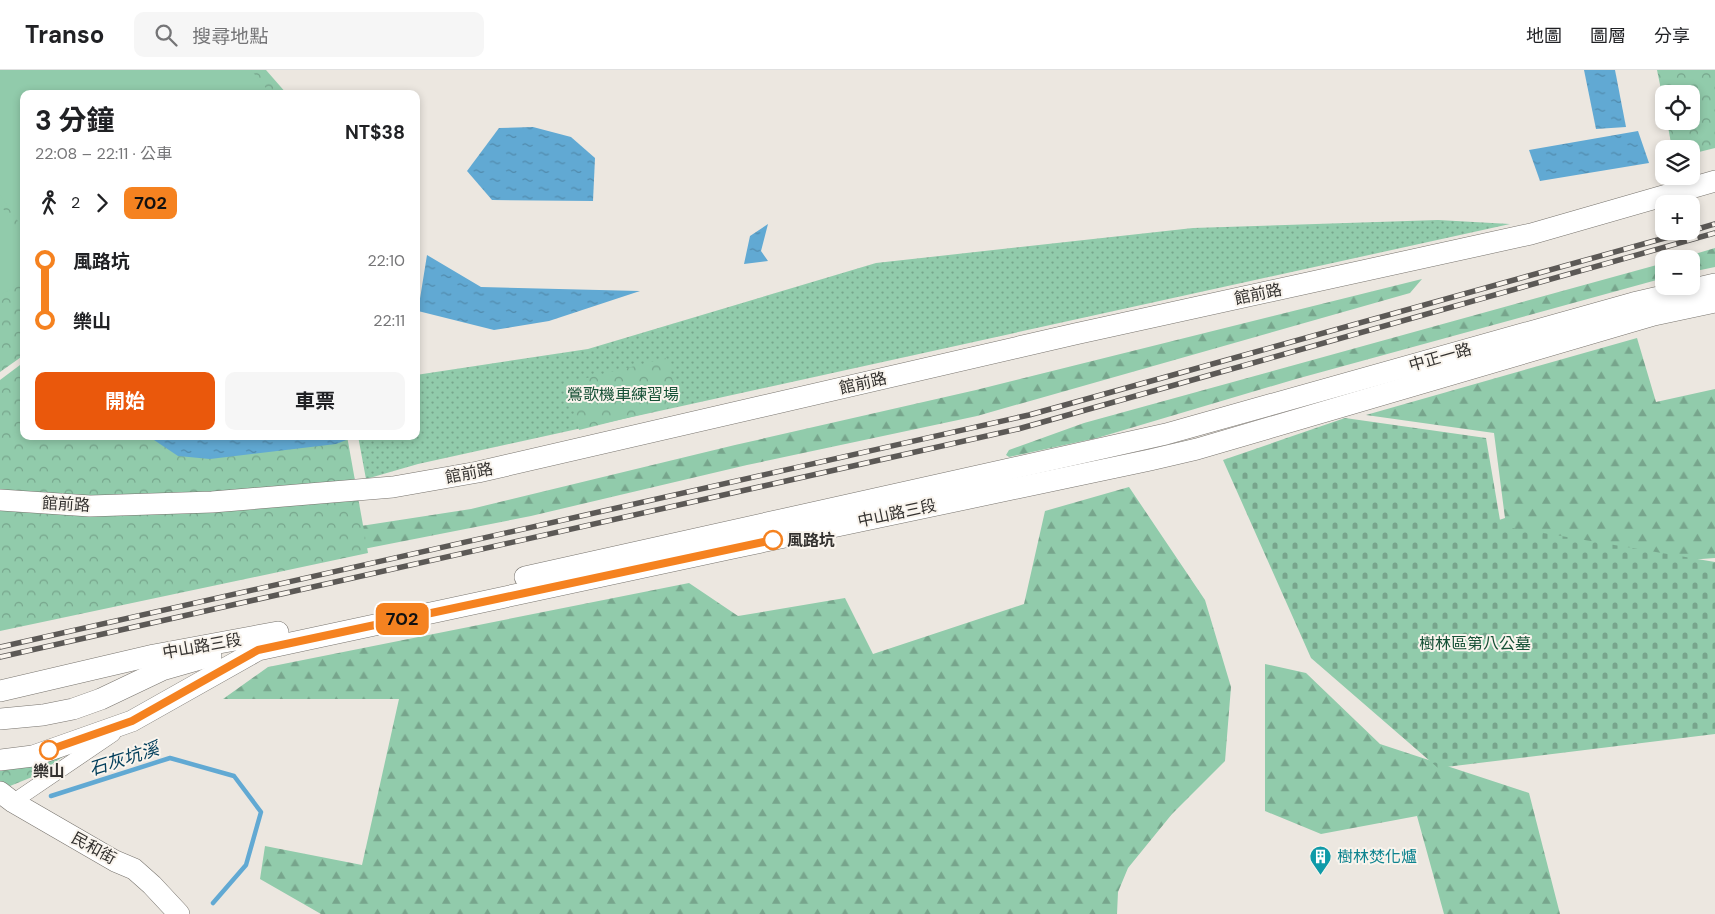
<!DOCTYPE html>
<html lang="zh-TW">
<head>
<meta charset="utf-8">
<style>
  :root { --surface:#fff; --page:#f6f6f6; --text:#202124; --muted:#757577; --line:#e0e0e0; --accent:#ea580c }
  body { margin:0; font-family:"DM Sans","Noto Sans TC",sans-serif; background:var(--page); color:var(--text); height:100vh; display:flex; flex-direction:column; font-size:19px; white-space:nowrap }
  * { box-sizing:border-box; margin:0 }
  p { font-size:16px; color:var(--muted) }
  .icon { flex:none; width:28px; height:28px; fill:none; stroke:currentColor; stroke-width:2; stroke-linecap:round; stroke-linejoin:round }
  .map { position:relative; flex:1; overflow:hidden }
  .panel { position:absolute; left:20px; top:20px; width:400px; height:350px; display:flex; flex-direction:column; background:var(--surface); border-radius:10px; box-shadow:0 2px 8px #0003 }
  .panel>* { flex:none }
  .badge { padding:0 10px; border-radius:8px; font-size:18px; line-height:32px }
  .fabs { position:absolute; left:1655px; top:15px; display:grid; gap:10px }
  .fabs a { display:grid; place-items:center; width:45px; height:45px; border-radius:10px; background:var(--surface); box-shadow:0 2px 8px #0003; font-size:25px }
  .map>.badge { position:absolute; translate:-50% -50%; box-shadow:0 0 0 2px #fff }
  .legs { display:flex; align-items:center; gap:8px; height:55px; padding:0 15px; font-size:16px }
  .legs p { margin-inline-start:auto }
  .headline { display:flex; align-items:center; justify-content:space-between; height:85px; padding:0 15px }
  h1 { font-size:28px; font-weight:700; line-height:38px }
  .action { display:flex; gap:10px; margin-top:auto; padding:10px 15px }
  .action a { flex:1; height:58px; border-radius:10px; background:var(--accent); color:#fff; font-size:20px; font-weight:700; line-height:58px; text-align:center }
  .action a+a { background:var(--page); color:var(--text) }
  ul { padding:0 15px; list-style:none }
  li { display:flex; align-items:center; gap:18px; height:60px; font-size:19px }
  li i { display:grid; place-items:center; width:8px; height:100%; margin:0 6px; background:currentColor }
  li i::after { content:''; width:12px; height:12px; margin:-6px; border:4px solid; border-radius:50%; background:var(--surface) }
  li p { margin-inline-start:auto }
  li:first-child i { background:linear-gradient(#0000 50%,currentColor 0) }
  li:last-child i { background:linear-gradient(currentColor 50%,#0000 0) }
  header { display:flex; align-items:center; gap:30px; box-sizing:border-box; height:70px; padding:0 25px; background:var(--surface); border-bottom:1px solid var(--line) }
  header strong { font-size:24px }
  nav { display:flex; gap:28px; margin-inline-start:auto; font-size:18px }
  .search { width:350px; height:45px; background:var(--page); display:flex; align-items:center; gap:12px; box-sizing:border-box; padding:0 18px; border-radius:10px; color:var(--muted); font-size:19px }
  .map>svg:first-child { display:block }
  .grass { fill:url(#grass-dots) }
  .forest { fill:url(#forest-firs) }
  .cemetery { fill:url(#cemetery-stones) }
  .park { fill:url(#park-crowns) }
  .pitch { fill:#91cbab }
  .water { fill:url(#water-ripples) }
  .lines { fill:none; stroke-linecap:round; stroke-linejoin:round }
  .stream { stroke:#61a9d3; stroke-width:4.5 }
  .street-casing { stroke:#77736d; stroke-width:16 }
  .secondary-casing { stroke:#77736d; stroke-width:22 }
  .street { stroke:#fff; stroke-width:15 }
  .secondary { stroke:#fff; stroke-width:21 }
  .rail-casing { stroke:#5c5956; stroke-width:5.5 }
  .rail { stroke:#f9f4ed; stroke-width:4; stroke-dasharray:11; stroke-linecap:butt }
  .line-1-casing { stroke:#fff; stroke-width:11 }
  .line-1 { stroke:#f58220; stroke-width:8 }
  .stop-1-dot { fill:#fff; stroke:#f58220; stroke-width:2.5 }
  .labels { text-anchor:middle; dominant-baseline:central; stroke-width:4; stroke-linejoin:round; paint-order:stroke }
  .street-label { font-size:16px; fill:#33312f; stroke:#f9f4ed }
  .park-label { font-size:16px; fill:#155035; stroke:#f9f4ed }
  .stop-label { font-size:16px; font-weight:bold; fill:#33312f; stroke:#f9f4ed; text-anchor:start }
  .culture-label { font-size:16px; fill:#0d838f; stroke:#f9f4ed; text-anchor:start }
  .water-label { font-size:18px; font-style:italic; fill:#003d5a; stroke:#f9f4ed }
</style>
</head>
<body>
<header>
<strong>Transo</strong>
<div class="search"><svg class="icon" aria-label="search" viewBox="0 0 24 24"><circle cx="10" cy="10" r="6"/><path d="M15 15l6 6"/></svg>搜尋地點</div>
<nav><a>地圖</a><a>圖層</a><a>分享</a></nav>
</header>
<div class="map">
<svg width="1715" height="844" viewBox="0 0 1715 844">
  <defs>
    <pattern id="grass-dots" width="8" height="8" patternUnits="userSpaceOnUse" patternTransform="scale(1.25)"><rect width="8" height="8" fill="#91cbab"/><path d="M2 2h.1M6 6h.1" fill="none" stroke="#77a58c" stroke-width="1.8" stroke-linecap="round"/></pattern>
    <pattern id="forest-firs" width="22" height="20" patternUnits="userSpaceOnUse" patternTransform="scale(1.25)"><rect width="22" height="20" fill="#91cbab"/><path d="M5 1l3.5 6h-7zM16 11l3.5 6h-7z" fill="#77a58c"/></pattern>
    <pattern id="cemetery-stones" width="16" height="16" patternUnits="userSpaceOnUse" patternTransform="scale(1.25)"><rect width="16" height="16" fill="#91cbab"/><path d="M2 7V4a2 2 0 0 1 4 0v3zM10 15v-3a2 2 0 0 1 4 0v3z" fill="#77a58c"/></pattern>
    <pattern id="park-crowns" width="20" height="18" patternUnits="userSpaceOnUse" patternTransform="scale(1.25)"><rect width="20" height="18" fill="#91cbab"/><path d="M2 6a3 3 0 1 1 6 0M12 15a3 3 0 1 1 6 0" fill="none" stroke="#77a58c"/></pattern>
    <pattern id="water-ripples" width="26" height="14" patternUnits="userSpaceOnUse" patternTransform="scale(1.25)"><rect width="26" height="14" fill="#61a9d3"/><path d="M2 4q2-2 4 0t4 0M15 11q2-2 4 0t4 0" fill="none" stroke="#518aac"/></pattern>
  </defs>
  <rect width="100%" height="100%" fill="#ece7e0"/>
  <!-- grass -->
  <polygon class="grass" points="1438,150 1510,154 418,394 366,409 358,366 416,366 416,305 588,279 876,193 1193,158"/>
  <!-- forest -->
  <g class="forest">
    <polygon points="1715,178 1715,197 1691,202 1691,189 1678,189"/>
    <polygon points="1664,193 1664,208 1296,309 1097,368 1009,387 1006,385 1009,380 1084,353"/>
    <polygon points="1422,209 1410,223 977,346 747,395 531,446 140,523 237,475 471,439 735,375 976,320"/>
    <polygon points="1637,268 1656,332 1715,319 1715,488 1674,491 1652,529 1455,465 1505,448 1494,363 1366,345"/>
    <polygon points="1129,417 1205,530 1231,617 1225,691 1172,744 1128,798 1118,822 1117,844 321,844 260,809 265,776 362,795 399,629 223,629 268,597 689,513 738,546 845,528 873,584 1024,534 1045,441"/>
    <polygon points="1265,594 1306,603 1380,674 1529,723 1560,844 1444,844 1417,746 1321,764 1265,741"/>
  </g>
  <!-- cemetery -->
  <polygon class="cemetery" points="1345,348 1486,368 1501,456 1715,492 1715,664 1438,698 1311,588 1223,390"/>
  <!-- park -->
  <g class="park">
    <polygon points="0,0 266,0 287,24 24,24 24,285 0,302"/>
    <polygon points="1657,0 1715,0 1715,78 1691,84 1691,79 1672,79 1667,51 1691,51 1691,24 1664,24 1664,34"/>
    <polygon points="667,288 679,335 579,360 567,313"/>
    <polygon points="24,292 24,366 347,366 368,483 0,561 0,310"/>
    <polygon points="75,678 37,705 10,716 0,711 0,697"/>
  </g>
  <!-- pitch -->
  <g class="pitch">
    <polygon points="0,0 251,0 271,24 24,24 24,160 0,125"/>
    <polygon points="0,134 24,170 24,212 0,225"/>
  </g>
  <!-- water -->
  <g class="water">
    <polygon points="1584,0 1615,0 1626,57 1596,59"/>
    <polygon points="533,57 571,67 595,88 593,131 492,130 467,101 499,58"/>
    <polygon points="1638,61 1649,93 1540,111 1529,80"/>
    <polygon points="768,154 761,181 768,191 744,194 750,166"/>
    <polygon points="427,185 481,217 640,221 549,251 494,260 418,241"/>
    <polygon points="148,366 357,366 336,374 210,389 178,386"/>
  </g>
  <g class="lines">
    <!-- stream -->
    <polyline class="stream" points="51,726 170,688 234,706 261,742 246,795 213,833"/>
    <defs>
      <polyline id="street" points="13,732 113,664"/>
      <g id="secondary">
        <polyline points="0,430 90,436 212,432 393,417 478,402 1075,264 1531,164 1715,111"/>
        <polyline points="525,507 1166,364 1633,233 1715,214"/>
        <polyline points="0,621 154,585 278,562"/>
        <polyline points="0,649 43,645 73,639 101,629 162,600 211,586"/>
        <polyline points="0,690 33,686 132,651 258,580 733,478 1150,390 1197,379 1654,245 1715,232"/>
        <polyline points="0,722 13,732 115,791 134,799 152,815 179,844"/>
      </g>
    </defs>
    <!-- street casing -->
    <use href="#street" class="street-casing"/>
    <!-- secondary casing -->
    <use href="#secondary" class="secondary-casing"/>
    <!-- street -->
    <use href="#street" class="street"/>
    <!-- secondary -->
    <use href="#secondary" class="secondary"/>
    <defs>
      <g id="rail">
        <polyline points="1691,161 1715,154"/>
        <polyline points="0,577 1029,345 1690,161"/>
        <polyline points="0,587 1018,359 1715,163"/>
      </g>
    </defs>
    <!-- rail casing -->
    <use href="#rail" class="rail-casing"/>
    <!-- rail -->
    <use href="#rail" class="rail"/>
  </g>
  <g class="lines">
    <defs>
      <polyline id="line-1" points="49,680 132,651 258,580 773,470"/>
    </defs>
    <!-- line-1 casing -->
    <use href="#line-1" class="line-1-casing"/>
    <!-- line-1 -->
    <use href="#line-1" class="line-1"/>
  </g>
  <!-- icons -->
  <defs>
    <symbol id="building-pin" viewBox="-11 -11 22 30"><path d="M0 17L-7.5 6A9.5 9.5 0 1 1 7.5 6Z" fill="#0f9aa8" stroke="#f9f4ed"/><path d="M-4-6H4V6H1V3H-1V6H-4ZM-2.5-4.3h1.7v1.8h-1.7ZM.8-4.3h1.7v1.8H.8ZM-2.5-1h1.7V.8h-1.7ZM.8-1h1.7V.8H.8Z" fill="#fff"/></symbol>
  </defs>
  <g fill-rule="evenodd">
    <use href="#building-pin" x="1308" y="774" width="25" height="34"/>
  </g>
  <!-- markers -->
  <g class="stop-1-dot">
    <circle cx="773" cy="470" r="9"/>
    <circle cx="49" cy="680" r="9"/>
  </g>
  <g class="labels">
    <!-- street labels -->
    <g class="street-label">
      <text transform="translate(1258 224) rotate(-12)">館前路</text>
      <text transform="translate(1440 287) rotate(-16)">中正一路</text>
      <text transform="translate(863 313) rotate(-13)">館前路</text>
      <text transform="translate(469 403) rotate(-11)">館前路</text>
      <text transform="translate(66 434) rotate(3)">館前路</text>
      <text transform="translate(897 443) rotate(-12)">中山路三段</text>
      <text transform="translate(202 576) rotate(-10)">中山路三段</text>
      <text transform="translate(94 778) rotate(29)">民和街</text>
    </g>
    <!-- park labels -->
    <g class="park-label">
      <text x="623" y="324">鶯歌機車練習場</text>
      <text x="1475" y="573">樹林區第八公墓</text>
    </g>
    <!-- stop labels -->
    <g class="stop-label">
      <text x="787" y="470">風路坑</text>
      <text x="49" y="701" text-anchor="middle">樂山</text>
    </g>
    <!-- culture labels -->
    <g class="culture-label">
      <text x="1337" y="786">樹林焚化爐</text>
    </g>
    <!-- water labels -->
    <g class="water-label">
      <text transform="translate(124 689) rotate(-18)">石灰坑溪</text>
    </g>
  </g>
</svg>
<div class="fabs">
<a><svg class="icon" aria-label="locate" viewBox="0 0 24 24"><circle cx="12" cy="12" r="6"/><path d="M12 2v4M12 18v4M2 12h4M18 12h4"/></svg></a>
<a><svg class="icon" aria-label="layers" viewBox="0 0 24 24"><path d="M12 4l9 5-9 5-9-5zM3 14l9 5 9-5"/></svg></a>
<a>+</a>
<a>−</a>
</div>
<b class="badge" style="left:402px;top:549px;background:#f58220;color:#111">702</b>
<section class="panel">
<div class="headline"><div><h1>3 分鐘</h1><p>22:08 – 22:11 · 公車</p></div><b>NT$38</b></div>
<div class="legs"><svg class="icon" aria-label="walk" viewBox="0 0 24 24"><circle cx="13" cy="4" r="2"/><path d="M13 8l-2 6 4 7M11 14l-3 7M7 12l3-4h3l4 4"/></svg>2<svg class="icon" aria-label="forward" viewBox="0 0 24 24"><path d="M9 5l7 7-7 7"/></svg><b class="badge" style="background:#f58220;color:#111">702</b></div>
<ul>
<li><i style="color:#f58220"></i><b>風路坑</b><p>22:10</p></li>
<li><i style="color:#f58220"></i><b>樂山</b><p>22:11</p></li>
</ul>
<div class="action"><a>開始</a><a>車票</a></div>
</section>
</div>
</body>
</html>
